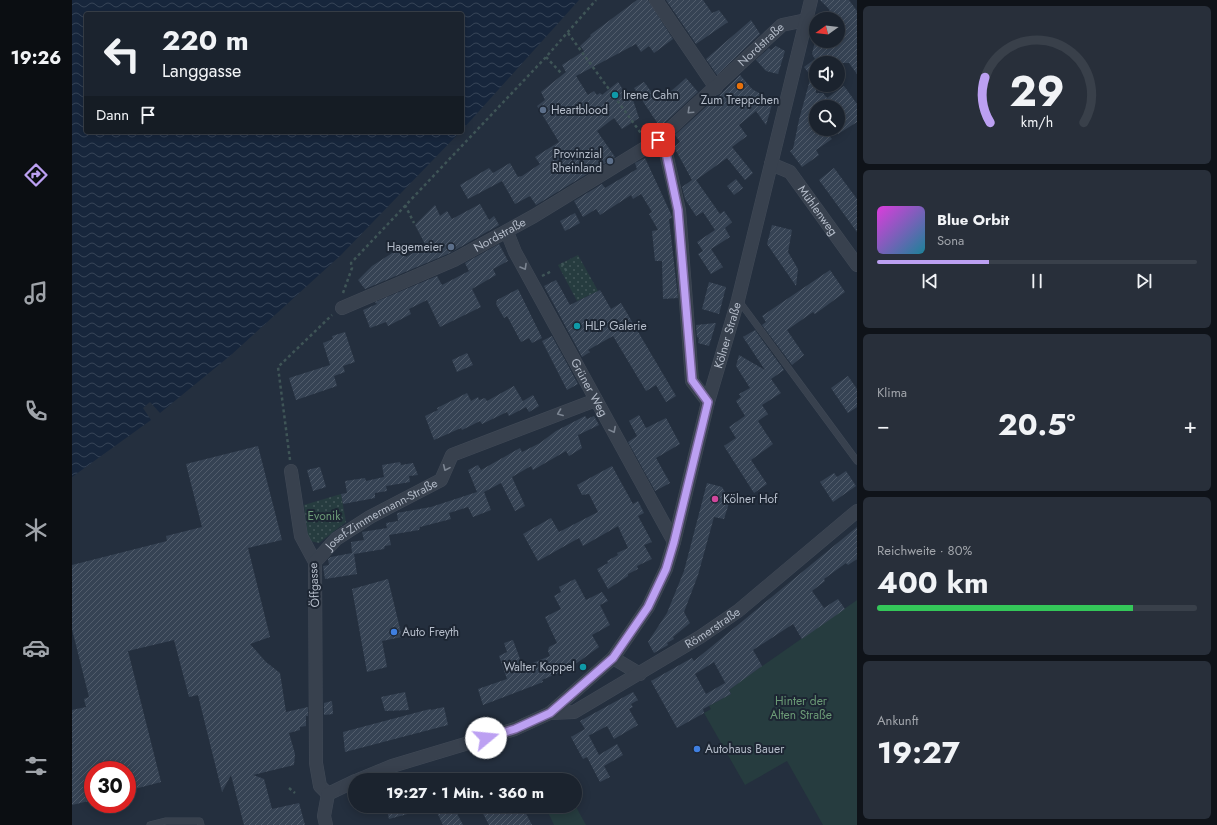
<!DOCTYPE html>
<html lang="de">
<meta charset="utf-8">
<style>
body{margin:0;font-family:Jost,sans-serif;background:#282f3a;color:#f1f3f6;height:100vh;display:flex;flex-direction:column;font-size:15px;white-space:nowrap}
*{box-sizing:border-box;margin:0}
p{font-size:13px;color:#a0a4aa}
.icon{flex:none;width:22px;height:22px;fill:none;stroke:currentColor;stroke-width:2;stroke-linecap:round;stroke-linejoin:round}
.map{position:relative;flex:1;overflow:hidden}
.side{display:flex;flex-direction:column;gap:6px;padding:6px;background:#0f1319;width:360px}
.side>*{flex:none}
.hud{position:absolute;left:12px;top:12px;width:380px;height:122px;border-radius:4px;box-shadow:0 2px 10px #0003,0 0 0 1px #39404a;background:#1b232e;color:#f1f3f6;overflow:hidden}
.needle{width:26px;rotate:255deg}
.controls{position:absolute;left:737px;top:12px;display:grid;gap:8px}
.controls a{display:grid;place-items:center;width:36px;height:36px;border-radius:50%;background:#1b232e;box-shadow:0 2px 10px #0003,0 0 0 1px #39404a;font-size:20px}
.speed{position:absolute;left:12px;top:761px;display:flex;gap:8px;font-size:20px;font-weight:700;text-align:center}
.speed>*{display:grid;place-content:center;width:52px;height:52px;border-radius:50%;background:#1b232e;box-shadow:0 2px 10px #0003,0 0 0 1px #39404a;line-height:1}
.speed .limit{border:6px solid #d22;background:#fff;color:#111}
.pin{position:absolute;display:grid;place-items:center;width:34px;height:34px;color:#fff;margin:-17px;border-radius:8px;box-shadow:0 2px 6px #0006}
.me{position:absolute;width:44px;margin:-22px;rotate:73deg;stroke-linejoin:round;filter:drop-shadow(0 0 3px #0008)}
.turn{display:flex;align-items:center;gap:14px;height:84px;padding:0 12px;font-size:18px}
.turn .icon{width:52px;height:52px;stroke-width:2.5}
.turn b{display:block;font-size:28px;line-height:34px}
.then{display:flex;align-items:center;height:38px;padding:0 12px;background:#0003;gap:8px;font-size:15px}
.big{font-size:30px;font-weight:700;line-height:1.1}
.side .card{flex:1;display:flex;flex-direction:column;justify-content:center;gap:6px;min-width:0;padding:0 14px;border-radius:6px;background:#282f3a}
.side .dial{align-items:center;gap:0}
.dial svg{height:104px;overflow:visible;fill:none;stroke:#39404a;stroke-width:7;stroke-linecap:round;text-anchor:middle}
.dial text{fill:#f1f3f6;stroke:none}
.song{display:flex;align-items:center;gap:12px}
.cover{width:48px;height:48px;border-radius:6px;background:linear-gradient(135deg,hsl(300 70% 55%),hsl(190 70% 35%))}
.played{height:4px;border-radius:2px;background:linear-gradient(90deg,#bca0f2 35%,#39404a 35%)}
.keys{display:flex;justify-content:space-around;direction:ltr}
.heat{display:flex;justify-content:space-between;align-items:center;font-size:22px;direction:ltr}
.charge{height:6px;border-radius:3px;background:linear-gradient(90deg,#34c759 80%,#39404a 0)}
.trip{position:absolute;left:276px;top:773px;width:234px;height:40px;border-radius:20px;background:#1b232e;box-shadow:0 2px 10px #0003,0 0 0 1px #39404a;font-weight:700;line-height:40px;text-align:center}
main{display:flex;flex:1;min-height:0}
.tabs{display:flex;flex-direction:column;width:72px;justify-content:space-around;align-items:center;background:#0b0e12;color:#a0a4aa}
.tabs .icon{width:28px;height:28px}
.tabs .active{color:#bca0f2}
.tabs b{font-size:18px;color:#f1f3f6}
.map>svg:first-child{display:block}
.green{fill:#263c3f}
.park{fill:url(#park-dots)}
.water{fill:url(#water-waves)}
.building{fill:url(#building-hatch)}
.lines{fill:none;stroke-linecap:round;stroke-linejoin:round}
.service-casing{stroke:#414a57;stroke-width:7}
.minor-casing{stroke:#414a57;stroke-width:14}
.path{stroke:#3f5557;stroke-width:2.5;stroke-dasharray:3 3;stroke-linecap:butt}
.service{stroke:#38414e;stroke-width:6}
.minor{stroke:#38414e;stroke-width:13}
.oneway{stroke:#7c8592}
.route-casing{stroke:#7a689d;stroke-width:10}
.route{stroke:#bca0f2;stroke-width:7}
.food-dot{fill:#e8710a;stroke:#1d2633;stroke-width:1.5}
.culture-dot{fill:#0f9aa8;stroke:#1d2633;stroke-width:1.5}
.service-dot{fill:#5c6f8a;stroke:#1d2633;stroke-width:1.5}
.hotel-dot{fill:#d1479c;stroke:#1d2633;stroke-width:1.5}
.shop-dot{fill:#3f7fe0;stroke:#1d2633;stroke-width:1.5}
.labels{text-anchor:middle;stroke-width:4;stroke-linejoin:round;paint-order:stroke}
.street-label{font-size:12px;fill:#b4bcc9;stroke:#1d2633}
.poi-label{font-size:12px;fill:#b4bcc9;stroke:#1d2633;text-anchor:start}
.park-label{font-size:12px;fill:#6b9a76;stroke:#1d2633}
</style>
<main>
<nav class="tabs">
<b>19:26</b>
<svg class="icon active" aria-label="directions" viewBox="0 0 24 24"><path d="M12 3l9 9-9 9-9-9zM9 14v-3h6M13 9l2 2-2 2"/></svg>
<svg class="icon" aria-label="music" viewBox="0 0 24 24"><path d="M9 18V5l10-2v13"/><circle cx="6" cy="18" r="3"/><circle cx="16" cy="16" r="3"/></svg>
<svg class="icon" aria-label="phone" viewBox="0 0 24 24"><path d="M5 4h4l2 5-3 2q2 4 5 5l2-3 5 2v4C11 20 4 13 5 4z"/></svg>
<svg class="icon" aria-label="climate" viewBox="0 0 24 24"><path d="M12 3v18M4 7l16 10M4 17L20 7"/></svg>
<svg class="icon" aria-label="car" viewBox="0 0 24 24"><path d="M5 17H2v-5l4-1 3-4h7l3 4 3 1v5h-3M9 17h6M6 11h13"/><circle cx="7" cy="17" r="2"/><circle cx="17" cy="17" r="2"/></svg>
<svg class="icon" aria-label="filters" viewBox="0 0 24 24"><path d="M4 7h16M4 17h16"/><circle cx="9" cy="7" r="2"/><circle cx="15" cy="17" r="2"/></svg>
</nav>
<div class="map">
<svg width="785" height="825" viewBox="0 0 785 825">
<defs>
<pattern id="park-dots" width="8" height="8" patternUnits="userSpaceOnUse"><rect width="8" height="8" fill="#263c3f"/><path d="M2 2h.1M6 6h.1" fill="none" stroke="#435659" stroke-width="1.8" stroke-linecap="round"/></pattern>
<pattern id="water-waves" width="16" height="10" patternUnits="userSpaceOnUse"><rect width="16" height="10" fill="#17263c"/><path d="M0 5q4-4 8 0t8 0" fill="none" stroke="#364457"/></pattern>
<pattern id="building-hatch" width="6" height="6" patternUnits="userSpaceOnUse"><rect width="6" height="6" fill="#364354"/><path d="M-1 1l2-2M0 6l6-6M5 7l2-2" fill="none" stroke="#515c6b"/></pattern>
</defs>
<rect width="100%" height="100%" fill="#242f3e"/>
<g class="green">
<polygon points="785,600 785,825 751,825 715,761 673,785 632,713 639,709 637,706 659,694 657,690 673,678"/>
<polygon points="503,805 514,825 482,825 473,806"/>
</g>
<g class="park">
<polygon points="506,255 526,291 505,301 486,265"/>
<polygon points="269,494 274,522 247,543 238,541 236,537 232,505"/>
</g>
<polygon class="water" points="0,0 507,0 390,130 390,14 14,14 14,132 388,132 269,255 159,355 88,413 78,402 71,408 79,420 0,477"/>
<g class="building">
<polygon points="565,0 576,0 601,39 582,53 577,46 569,52 564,44 504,76 516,95 522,91 525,95 528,93 530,95 546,82 554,94 558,91 567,118 550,129 542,118 525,131 543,157 464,205 458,196 443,204 430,181 396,199 388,185 417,168 421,173 438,163 446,177 450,176 468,164 463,157 487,142 465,106 473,100 469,92 494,72 490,65 512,51 508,46 519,36 518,35"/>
<polygon points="594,0 631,0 640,13 647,10 656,22 624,44"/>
<polygon points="748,0 777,0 785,11 785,74 777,63 746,63 744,60 744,93 751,93 755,98 772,86 785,104 785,122 766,134 766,107 744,107 744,129 752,129 760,139 744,150 747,155 730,167 718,151 721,149 727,120 739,76 732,67 743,59 740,54 743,41 766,41 766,19 763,19 756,8"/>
<polygon points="679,20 688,34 645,75 634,59"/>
<polygon points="704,46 713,51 706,74 694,71 684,60 697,48 699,50"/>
<polygon points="668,75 680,89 701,101 694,125 684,111 667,125 675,136 660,147 681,173 673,180 655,158 624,180 648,214 652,211 660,222 653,228 658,237 639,249 651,267 639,274 626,254 631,251 625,242 643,230 631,212 624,216 613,199 610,187 620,180 602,147 608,142 603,135 636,105 637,106"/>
<polygon points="614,78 626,92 588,127 562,88 572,82 584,98 594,90 597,93"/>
<polygon points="573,158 599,214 600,218 597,219 606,298 591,299 590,261 583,261 580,231 586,230 577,214 580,212 569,194 561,199 559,195 528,215 524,209 511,217 502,201 530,184 533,188 565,169 563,163"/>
<polygon points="762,168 785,199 785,232 747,180"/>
<polygon points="664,179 671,188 662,195 655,186"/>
<polygon points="408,204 417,220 422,216 427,225 378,253 293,289 286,280 300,266 328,248 334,257 354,246 343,225 363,205 368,216 375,211 380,219"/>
<polygon points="503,213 508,223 493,231 488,221"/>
<polygon points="700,225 720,230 716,252 726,269 724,286 695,244"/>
<polygon points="427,244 436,261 421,269 424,275 400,289 409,307 368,327 355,300 337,309 339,314 316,326 314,322 298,328 291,310 305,304 303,302 365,276 370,285 397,271 393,263"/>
<polygon points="758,270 773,292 743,314 741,312 715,330 732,355 720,365 690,325 694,322 690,316"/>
<polygon points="484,280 498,305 528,290 539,309 549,303 604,396 594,402 584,385 574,391 541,336 516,350 518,352 510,357 472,286"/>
<polygon points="637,282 654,287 647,314 630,309"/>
<polygon points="446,289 470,338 460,343 457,338 449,342 435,316 432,318 424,304 425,300"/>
<polygon points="644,323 637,346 626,343 627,338 625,337 624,325"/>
<polygon points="683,330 712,370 699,379 709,393 690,405 696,414 686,421 701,444 679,460 695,484 682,493 652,446 664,438 657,427 673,416 664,401 669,397 667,394 678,388 664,366 667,355 693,370 671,337"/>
<polygon points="273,332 283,362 271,366 273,372 262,376 265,386 224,400 217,378 258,365 251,343 261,339 260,336"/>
<polygon points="480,336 506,384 495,390 470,341"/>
<polygon points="395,353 401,365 385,372 380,360"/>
<polygon points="776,376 785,389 785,407 776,413 759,388"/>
<polygon points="442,386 453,405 451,401 461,395 467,406 457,412 454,407 437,416 435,412 410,424 408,421 390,430 389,428 362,440 353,416 366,410 365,408 395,393 399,401 406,397 407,400 413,398 415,401"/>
<polygon points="567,415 574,428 594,418 608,444 584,458 598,483 583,491 556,442 565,436 557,421"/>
<polygon points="513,416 515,419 522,416 527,425 506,435 510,448 497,456 494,451 461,470 459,466 440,477 453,506 443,511 429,483 412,492 419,510 401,517 396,507 377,513 379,519 348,527 347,530 317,535 319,545 313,546 312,549 282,554 285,574 253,579 251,566 257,565 256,559 259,557 280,553 279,542 292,540 290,532 315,528 314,523 326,521 325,513 359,507 405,492 396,470 406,465 409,470 448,448 450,452 468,443 484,431"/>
<polygon points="186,446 210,540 176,548 198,637 178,644 194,662 208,673 214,712 236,707 236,716 234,716 234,726 228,727 228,730 217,733 223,754 222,765 181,775 192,779 200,809 227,803 233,825 172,825 159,775 150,792 126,695 117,697 102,640 56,651 89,782 55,791 55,770 21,770 21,800 0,805 0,710 14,707 12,699 17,697 0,629 0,565 95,541 94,536 130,527 114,464"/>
<polygon points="328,462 329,465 341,463 346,475 337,476 338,482 314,486 315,491 303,493 303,498 271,504 269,494 275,493 273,481 293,478 294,481 312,477 310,465"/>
<polygon points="540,466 561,504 566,501 572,513 566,516 580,542 572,545 580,559 565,566 566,569 556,574 556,576 536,589 525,569 536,563 535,561 546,555 545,553 556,548 546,526 511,546 507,538 466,561 451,534 479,518 487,532 526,512 517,494 510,495 505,485"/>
<polygon points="248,467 254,487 241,491 235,470"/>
<polygon points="774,471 784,486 761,502 748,482 762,473 765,477"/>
<polygon points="635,483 650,487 656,497 655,503 657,503 652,519 642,517 626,575 612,612 618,623 601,637 602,639 595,643 596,645 582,653 576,642 595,613 612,571"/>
<polygon points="785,527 785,559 776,565 774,563 752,579 753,581 740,591 752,608 766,599 773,609 730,639 721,624 681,650 690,666 657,690 642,662 623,674 634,694 653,683 659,694 631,709 632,713 605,728 579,681 620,658 622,661"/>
<polygon points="316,579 330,637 310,641 315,667 295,672 280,589"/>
<polygon points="503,579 514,600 530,592 536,601 528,605 538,625 520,635 527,647 498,668 470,680 471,682 411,705 406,689 435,679 427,656 435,652 432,643 441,640 451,667 478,656 476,651 477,647 485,643 473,617 489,609 482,596 489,592 487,587"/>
<polygon points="333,692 337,710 313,711 309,697"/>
<polygon points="561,692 566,700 559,704 561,707 557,709 566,725 542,739 535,726 516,736 516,734 527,755 545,744 551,755 532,766 538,777 528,782 515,757 511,759 499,737 513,729 508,721"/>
<polygon points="260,701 261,714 252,715 252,703"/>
<polygon points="372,707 376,725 273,752 271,732 358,709 359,710"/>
<polygon points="314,806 353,806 354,809 317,819"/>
<polygon points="362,806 381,806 391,825 371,825"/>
<polygon points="407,806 438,806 440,810 450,806 460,825 417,825"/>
</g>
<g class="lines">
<defs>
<g id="service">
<polyline points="667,301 785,461"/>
<polyline points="78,825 94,821 128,821 129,825"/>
</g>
<g id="minor">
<polyline points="584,0 644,88"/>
<polyline points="586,140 594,153 607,210 620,381 636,402"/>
<path id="s1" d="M699 164 718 172 785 265"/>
<path id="s2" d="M435 232 443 252 602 542"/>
<path id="s3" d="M270 308 382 260 462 216 586 140 710 25 734 20"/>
<polyline points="219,471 229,536 243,562 244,763 248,786 256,794"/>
<path id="s4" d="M243 562 264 539 298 517 369 480 380 455 524 400"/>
<polyline points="541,658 568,674"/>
<path id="s5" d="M478 713 502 712 628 637 666 611 785 511"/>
<path id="s6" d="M286 780 320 766 443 729 478 713 541 658 576 607 594 569 602 542 636 402 666 300 739 0"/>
<polyline points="254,825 252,816 256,794 283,781"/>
</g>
</defs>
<use href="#service" class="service-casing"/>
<use href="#minor" class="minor-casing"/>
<g class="path">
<polyline points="496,33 571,136"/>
<polyline points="474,57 490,74"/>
<polyline points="333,205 342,223"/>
<polyline points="490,263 495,272"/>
<polyline points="470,276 480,271"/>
<polyline points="271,293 280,268 279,263 474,57 524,0"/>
<polyline points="218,460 206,367 260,315"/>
<polyline points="217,788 223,793"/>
</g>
<use href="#service" class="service"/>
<use href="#minor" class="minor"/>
</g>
<defs><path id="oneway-chevron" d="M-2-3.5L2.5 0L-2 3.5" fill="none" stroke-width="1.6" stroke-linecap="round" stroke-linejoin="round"/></defs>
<g class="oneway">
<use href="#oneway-chevron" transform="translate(618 111) rotate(137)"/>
<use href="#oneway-chevron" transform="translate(452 267) rotate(60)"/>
<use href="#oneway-chevron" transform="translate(488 413) rotate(159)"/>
<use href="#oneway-chevron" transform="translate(541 430) rotate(62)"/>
<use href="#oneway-chevron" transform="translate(374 468) rotate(114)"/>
</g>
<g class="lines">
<defs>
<polyline id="route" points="414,738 443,729 478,713 541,658 576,607 594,569 602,542 636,402 620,380 606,210 594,153 586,140"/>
</defs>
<use href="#route" class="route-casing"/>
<use href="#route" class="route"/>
</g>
<circle class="food-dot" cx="668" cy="86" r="4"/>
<g class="culture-dot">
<circle cx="543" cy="95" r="4"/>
<circle cx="505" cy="326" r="4"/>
<circle cx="511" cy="667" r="4"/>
</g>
<g class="service-dot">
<circle cx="471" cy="110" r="4"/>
<circle cx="538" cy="161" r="4"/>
<circle cx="379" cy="247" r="4"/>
</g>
<circle class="hotel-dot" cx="643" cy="499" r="4"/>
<g class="shop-dot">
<circle cx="322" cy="632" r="4"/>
<circle cx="625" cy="749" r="4"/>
</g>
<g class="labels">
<g class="street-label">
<text dy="4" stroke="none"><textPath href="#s3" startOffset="499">Nordstraße</textPath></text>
<text dy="4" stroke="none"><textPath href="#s1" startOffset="68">Mühlenweg</textPath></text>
<text dy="4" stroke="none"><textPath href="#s3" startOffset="174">Nordstraße</textPath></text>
<text dy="4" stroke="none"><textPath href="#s6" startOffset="633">Kölner Straße</textPath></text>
<text dy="4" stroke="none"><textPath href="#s2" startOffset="176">Grüner Weg</textPath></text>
<text dy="4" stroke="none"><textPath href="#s4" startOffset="83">Josef-Zimmermann-Straße</textPath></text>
<text transform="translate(242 585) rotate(-93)" y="4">Öffgasse</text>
<text dy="4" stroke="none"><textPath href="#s5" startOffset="186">Römerstraße</textPath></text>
</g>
<g class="poi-label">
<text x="551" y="99">Irene Cahn</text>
<text x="668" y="104" text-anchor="middle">Zum Treppchen</text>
<text x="479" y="114">Heartblood</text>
<text x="530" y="158" text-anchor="end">Provinzial<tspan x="530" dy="14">Rheinland</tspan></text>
<text x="371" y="251" text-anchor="end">Hagemeier</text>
<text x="513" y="330">HLP Galerie</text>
<text x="651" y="503">Kölner Hof</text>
<text x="330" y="636">Auto Freyth</text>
<text x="503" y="671" text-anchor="end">Walter Koppel</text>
<text x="633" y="753">Autohaus Bauer</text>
</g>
<g class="park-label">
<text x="252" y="520">Evonik</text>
<text x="729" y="705">Hinter der<tspan x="729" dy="14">Alten Straße</tspan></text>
</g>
</g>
</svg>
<div class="controls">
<a><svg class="needle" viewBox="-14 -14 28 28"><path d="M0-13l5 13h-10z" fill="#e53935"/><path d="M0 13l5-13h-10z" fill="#a0a4aa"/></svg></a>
<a><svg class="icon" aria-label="sound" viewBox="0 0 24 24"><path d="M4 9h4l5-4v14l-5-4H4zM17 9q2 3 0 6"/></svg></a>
<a><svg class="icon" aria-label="search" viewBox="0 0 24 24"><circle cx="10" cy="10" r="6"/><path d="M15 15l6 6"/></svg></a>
</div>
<div class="speed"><div class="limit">30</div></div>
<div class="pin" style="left:586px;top:140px;background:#d93025"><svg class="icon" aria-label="arrive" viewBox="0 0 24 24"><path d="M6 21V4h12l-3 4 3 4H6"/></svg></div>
<svg class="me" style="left:414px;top:738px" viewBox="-20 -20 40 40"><circle r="19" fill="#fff"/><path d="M0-13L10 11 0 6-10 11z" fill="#bca0f2"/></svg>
<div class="trip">19:27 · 1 Min. · 360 m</div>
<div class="hud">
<div class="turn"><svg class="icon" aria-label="left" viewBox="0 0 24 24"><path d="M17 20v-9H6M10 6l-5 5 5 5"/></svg><div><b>220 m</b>Langgasse</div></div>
<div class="then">Dann<svg class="icon" aria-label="arrive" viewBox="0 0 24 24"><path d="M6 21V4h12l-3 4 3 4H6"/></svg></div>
</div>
</div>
<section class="side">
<div class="card dial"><svg viewBox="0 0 100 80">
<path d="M14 69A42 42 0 1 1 86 69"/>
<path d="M14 69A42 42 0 0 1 10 34" stroke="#bca0f2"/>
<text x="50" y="56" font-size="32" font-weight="700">29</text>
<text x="50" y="72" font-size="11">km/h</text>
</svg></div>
<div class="card">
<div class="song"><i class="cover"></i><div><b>Blue Orbit</b><p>Sona</p></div></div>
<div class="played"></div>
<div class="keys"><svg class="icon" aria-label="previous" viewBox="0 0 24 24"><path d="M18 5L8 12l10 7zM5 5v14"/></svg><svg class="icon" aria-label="pause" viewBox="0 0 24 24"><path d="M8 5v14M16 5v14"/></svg><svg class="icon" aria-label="next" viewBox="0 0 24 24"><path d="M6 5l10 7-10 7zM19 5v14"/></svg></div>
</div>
<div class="card"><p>Klima</p>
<div class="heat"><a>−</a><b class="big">20.5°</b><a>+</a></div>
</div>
<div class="card"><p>Reichweite · 80%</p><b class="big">400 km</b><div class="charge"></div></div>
<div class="card"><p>Ankunft</p><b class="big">19:27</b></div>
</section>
</main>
